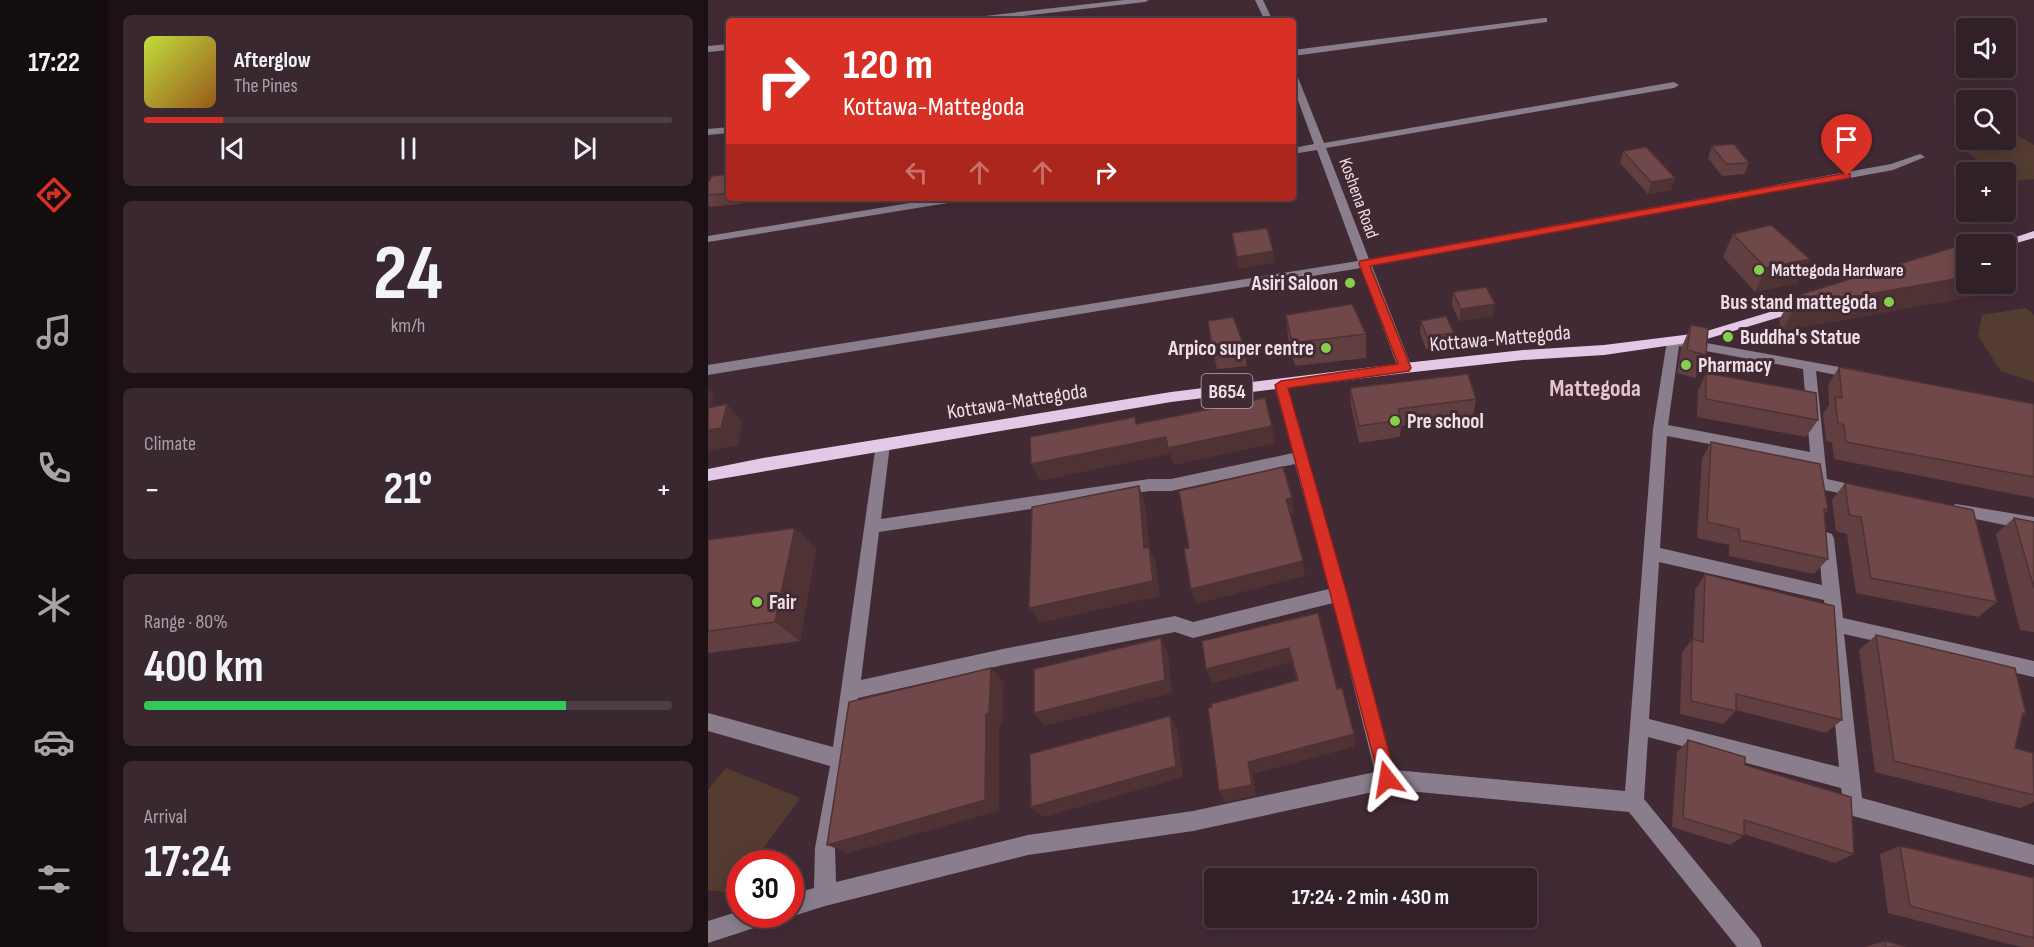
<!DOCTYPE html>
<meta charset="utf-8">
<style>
body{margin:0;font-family:"Sofia Sans Condensed",sans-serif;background:#3a2830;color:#f1f3f6;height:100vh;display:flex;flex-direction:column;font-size:22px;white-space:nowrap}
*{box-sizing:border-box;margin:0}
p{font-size:20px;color:#a8a3a8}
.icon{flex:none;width:33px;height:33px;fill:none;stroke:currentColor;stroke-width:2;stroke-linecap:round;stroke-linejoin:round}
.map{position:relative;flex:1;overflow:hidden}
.side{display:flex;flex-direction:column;gap:15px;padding:15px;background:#1c1216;width:600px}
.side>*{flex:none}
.hud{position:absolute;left:18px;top:18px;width:570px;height:183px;border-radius:6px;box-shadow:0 3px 15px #0003,0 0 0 2px #4d3e45;background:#d93025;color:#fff;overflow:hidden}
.controls{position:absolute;left:1248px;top:18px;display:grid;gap:12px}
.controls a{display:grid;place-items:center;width:60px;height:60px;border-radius:6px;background:#322028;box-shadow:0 3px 15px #0003,0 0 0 2px #4d3e45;font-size:30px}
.speed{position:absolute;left:18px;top:850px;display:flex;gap:12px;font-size:30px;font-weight:700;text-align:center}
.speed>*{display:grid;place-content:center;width:78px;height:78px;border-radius:50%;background:#322028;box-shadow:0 3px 15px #0003,0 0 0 2px #4d3e45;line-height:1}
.speed .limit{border:9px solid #d22;background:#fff;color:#111}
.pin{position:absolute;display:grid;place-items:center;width:51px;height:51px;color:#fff;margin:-62px -26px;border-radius:50% 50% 50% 0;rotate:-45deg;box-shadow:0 0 6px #0007}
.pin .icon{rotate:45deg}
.me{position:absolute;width:66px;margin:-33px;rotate:346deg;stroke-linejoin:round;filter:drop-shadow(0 0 4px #0008)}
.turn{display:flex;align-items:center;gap:21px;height:126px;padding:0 18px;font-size:27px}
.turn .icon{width:78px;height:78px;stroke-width:2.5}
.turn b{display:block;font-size:42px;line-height:51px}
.lanes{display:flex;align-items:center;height:57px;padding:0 18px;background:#0003;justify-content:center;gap:30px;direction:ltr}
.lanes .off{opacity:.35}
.big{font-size:45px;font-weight:700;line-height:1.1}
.side .card{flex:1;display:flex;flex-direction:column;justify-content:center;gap:9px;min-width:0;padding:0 21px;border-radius:9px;background:#3a2830}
.side .dial{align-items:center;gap:0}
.dial b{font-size:78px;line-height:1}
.song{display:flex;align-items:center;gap:18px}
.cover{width:72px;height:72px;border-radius:9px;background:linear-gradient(135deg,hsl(70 70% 55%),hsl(30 70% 35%))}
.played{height:6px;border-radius:3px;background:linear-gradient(90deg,#d93025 15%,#4d3e45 15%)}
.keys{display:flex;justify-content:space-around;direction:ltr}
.heat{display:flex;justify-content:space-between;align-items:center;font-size:33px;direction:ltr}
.charge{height:9px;border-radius:4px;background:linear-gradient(90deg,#34c759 80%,#4d3e45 0)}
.trip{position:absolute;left:496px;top:868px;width:333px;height:60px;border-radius:6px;background:#322028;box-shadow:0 3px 15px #0003,0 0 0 2px #4d3e45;font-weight:700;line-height:60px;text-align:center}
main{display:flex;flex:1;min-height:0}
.tabs{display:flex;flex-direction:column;width:108px;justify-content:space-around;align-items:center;background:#140d10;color:#a8a3a8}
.tabs .icon{width:42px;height:42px}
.tabs .on{color:#d93025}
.tabs b{font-size:27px;color:#f1f3f6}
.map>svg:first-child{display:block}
.green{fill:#543c30}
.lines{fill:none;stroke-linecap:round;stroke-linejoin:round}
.minor{fill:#8a7e8c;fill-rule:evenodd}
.major{fill:#e3c9e6;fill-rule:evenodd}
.wall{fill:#613e3f}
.shaded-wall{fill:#4f3233}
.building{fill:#714849;stroke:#4f3233;stroke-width:1.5}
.route{fill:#d93025;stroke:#8d1f18;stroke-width:1.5}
.poi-dot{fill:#86cf4b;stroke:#422a35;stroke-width:2}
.labels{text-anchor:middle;stroke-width:6;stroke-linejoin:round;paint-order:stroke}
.far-street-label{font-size:18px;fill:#f0dfe6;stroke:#422a35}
.far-poi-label{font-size:18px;font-weight:bold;fill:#f0dfe6;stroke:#422a35;text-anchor:start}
.shield{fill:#422a35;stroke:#bca9b1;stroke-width:1.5}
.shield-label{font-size:20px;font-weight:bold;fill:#f0dfe6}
.poi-label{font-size:21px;font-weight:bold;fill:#f0dfe6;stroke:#422a35;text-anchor:start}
.street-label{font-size:21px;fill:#f0dfe6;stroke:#422a35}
.quarter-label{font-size:24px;font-weight:bold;fill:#e5c5d2;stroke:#422a35}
</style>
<main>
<nav class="tabs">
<b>17:22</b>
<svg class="icon on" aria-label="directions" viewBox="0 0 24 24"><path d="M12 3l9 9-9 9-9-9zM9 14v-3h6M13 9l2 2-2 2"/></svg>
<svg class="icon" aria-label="music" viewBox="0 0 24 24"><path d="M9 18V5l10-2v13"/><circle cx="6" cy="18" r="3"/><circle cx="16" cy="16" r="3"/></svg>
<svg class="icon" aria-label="phone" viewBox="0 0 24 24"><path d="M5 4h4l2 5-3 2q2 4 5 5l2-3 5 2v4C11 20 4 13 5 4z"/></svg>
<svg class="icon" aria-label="climate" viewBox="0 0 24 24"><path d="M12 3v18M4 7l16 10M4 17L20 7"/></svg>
<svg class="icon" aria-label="car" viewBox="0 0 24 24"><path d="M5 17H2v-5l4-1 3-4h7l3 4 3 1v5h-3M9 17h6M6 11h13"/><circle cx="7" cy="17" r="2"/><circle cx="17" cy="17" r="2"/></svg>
<svg class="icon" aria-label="filters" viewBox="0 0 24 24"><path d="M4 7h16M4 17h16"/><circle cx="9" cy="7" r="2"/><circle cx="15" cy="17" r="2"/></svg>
</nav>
<section class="side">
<div class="card">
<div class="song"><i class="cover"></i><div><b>Afterglow</b><p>The Pines</p></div></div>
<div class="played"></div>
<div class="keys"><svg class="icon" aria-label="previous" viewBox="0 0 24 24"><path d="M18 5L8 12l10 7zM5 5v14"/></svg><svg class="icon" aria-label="pause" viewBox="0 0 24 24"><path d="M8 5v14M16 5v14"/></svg><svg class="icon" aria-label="next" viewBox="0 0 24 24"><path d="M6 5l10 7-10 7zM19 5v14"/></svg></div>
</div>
<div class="card dial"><b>24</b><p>km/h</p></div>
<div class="card"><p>Climate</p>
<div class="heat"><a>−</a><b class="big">21°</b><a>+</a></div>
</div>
<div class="card"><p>Range · 80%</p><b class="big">400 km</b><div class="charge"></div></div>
<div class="card"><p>Arrival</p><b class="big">17:24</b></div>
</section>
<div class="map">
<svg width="1326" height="947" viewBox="0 0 1326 947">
<rect width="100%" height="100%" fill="#422a35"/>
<g class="green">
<polygon points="1304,132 1326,145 1326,179 1299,182 1298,172 1287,172 1246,143 1266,140 1298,140 1298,134"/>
<polygon points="1318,308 1326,315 1326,382 1293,371 1270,336 1274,315"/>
<polygon points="18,768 92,798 44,864 32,864 31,882 24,893 0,890 0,790"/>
</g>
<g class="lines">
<g class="minor">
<polygon points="416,0 441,0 437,2 272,21 246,21 250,19"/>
<polygon points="547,0 555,0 565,21 557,21"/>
<polygon points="836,18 839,18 839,22 585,56 585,50"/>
<polygon points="21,44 21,50 0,52 0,46"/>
<polygon points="585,72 589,75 616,143 966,82 971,85 966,88 618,148 661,259 1183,164 1212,154 1217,157 1185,170 664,266 704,368 697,373 690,368 653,268 0,375 0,365 650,261 609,150 585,154 585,148 606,144 585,87"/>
<polygon points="21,127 21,133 0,135 0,129"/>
<polygon points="232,198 257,198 252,201 0,242 0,236"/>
<path d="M965 337 1154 371 1156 374 1149 379 1108 371 1119 479 1159 488 1162 492 1159 496 1154 498 1107 488 1103 463 959 436 952 548 1114 585 1110 539 1112 534 1118 532 1124 534 1126 539 1135 618 1326 661V677L1136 634 1154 798 1326 845V865L1145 816 1138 813 1133 788 940 737 936 799 1051 939 1054 947H1029L921 812 679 789 485 831 320 855 117 906 82 917 78 915H82V895L106 888 107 848 122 766 0 731V713L125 747 168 444 170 440H180L182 444 173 519 441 479H463L585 453 566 385 568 382H578L639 594 686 770 917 791 945 429 959 341ZM971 346 1095 369 1102 452 960 425ZM587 464 621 589 485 622 467 616 295 649 153 680 171 532 441 491H463ZM951 562 1116 600 1131 767 941 719ZM625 603 667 772 485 811 320 835 128 882 127 848 150 698 295 665 467 632 485 638Z"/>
<polygon points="1248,504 1326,517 1326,531 1243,514 1240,510 1243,506"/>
<polygon points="32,911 32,915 64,915 61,923 0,943 0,921"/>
</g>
<g class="major">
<polygon points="1326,231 1326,238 1298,246 1287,244"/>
<polygon points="1095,302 1099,303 1101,306 1099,309 992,341 896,355 815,360 697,373 463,402 0,481 0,469 55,458 463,392 697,363 815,350 896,345 992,333"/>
</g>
</g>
<g class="wall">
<polygon points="1004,146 1041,163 1036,174 1014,176 1000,158"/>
<polygon points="915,151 963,190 940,194 912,163"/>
<polygon points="21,174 21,198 35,198 32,204 2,207 0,205 0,183"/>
<polygon points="1025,234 1102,259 1089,283 1047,292 1015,257"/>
<polygon points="745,292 785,316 751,321 744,305"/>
<polygon points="1283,293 1074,331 1071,320 1084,297"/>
<polygon points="578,315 658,334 658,358 587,366 580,338"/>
<polygon points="713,321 746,333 744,346 718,349 712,333"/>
<polygon points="983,325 998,355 987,378 969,373 973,349"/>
<polygon points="535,343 539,366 509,369 504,346"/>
<polygon points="1131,367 1326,404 1326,498 1126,459 1124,442 1118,441 1115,414 1121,405 1120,385"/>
<polygon points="998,373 1110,420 1098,437 989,417 990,391"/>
<polygon points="642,388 768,399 765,417 693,426 692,437 651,443 643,405"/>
<polygon points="1003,442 1120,510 1116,515 1120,559 1106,574 1021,556 1021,545 989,538 994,459"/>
<polygon points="1137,483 1289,602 1270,617 1148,593 1139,534 1128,531 1124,500"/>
<polygon points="1306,518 1326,522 1326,632 1312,630 1288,534"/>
<polygon points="87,528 108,549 92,641 0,653 0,540"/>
<polygon points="997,574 1134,720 1118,733 1028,710 1028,711 1015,724 972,714 974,653 984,639 985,639 987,590"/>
<polygon points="610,613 629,689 647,746 544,774 548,795 517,802 589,681 584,662 504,683 498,669"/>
<polygon points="1168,635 1318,714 1315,716 1307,748 1326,755 1326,802 1312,808 1167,772 1151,650"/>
<polygon points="980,740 1037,765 1146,854 1127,863 1036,834 1036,836 1022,845 964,827 969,752"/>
<polygon points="1192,846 1326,878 1326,947 1313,947 1180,913 1172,854"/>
<polygon points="1177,941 1198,947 1157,947"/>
</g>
<g class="shaded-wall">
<polygon points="967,178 963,190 940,194 943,182"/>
<polygon points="27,198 35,198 32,204"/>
<polygon points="565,251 567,263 531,269 529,257"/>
<polygon points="1102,259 1089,283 1047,292 1058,268"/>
<polygon points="1258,277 1258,284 1290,284 1283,293 1074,331 1087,307"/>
<polygon points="787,304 785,316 751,321 753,309"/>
<polygon points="0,389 6,395 0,415"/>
<polygon points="19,404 35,422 30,445 0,452 0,430"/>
<polygon points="564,426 567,443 466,465 462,454 332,481 323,464 458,437"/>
<polygon points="431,486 437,502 443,564 436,548"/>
<polygon points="584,498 586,514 580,515 578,499"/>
<polygon points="87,528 108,549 92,641 67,622"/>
<polygon points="441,547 448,563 452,596 332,623 321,608"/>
<polygon points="595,561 597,576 488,604 483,589"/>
<polygon points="453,638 460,653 464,693 337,726 326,713"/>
<polygon points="581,648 584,662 504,683 498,669"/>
<polygon points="283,668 296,682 294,725 291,726 291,811 140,853 119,845 278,714"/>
<polygon points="462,716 469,728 475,777 336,817 323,807"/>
<polygon points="646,734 647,746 544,774 548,795 517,802 511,791 540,762"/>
</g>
<g class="building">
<polygon points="1026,144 1041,163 1018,164 1004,146"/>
<polygon points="938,147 967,178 943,182 915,151"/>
<polygon points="21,174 21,193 0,195 0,183 4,176"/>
<polygon points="1063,225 1102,259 1058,268 1025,234"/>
<polygon points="559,228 565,251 529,257 524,233"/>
<polygon points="1263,242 1267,244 1258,244 1258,277 1087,307 1084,297"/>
<polygon points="778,287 787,304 753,309 745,292"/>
<polygon points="644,304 658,334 584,343 578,315"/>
<polygon points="738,316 746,333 719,337 713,321"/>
<polygon points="525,317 535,343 504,346 500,321"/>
<polygon points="983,325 1000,328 998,355 979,350"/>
<polygon points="1131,367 1326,404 1326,477 1138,442 1136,425 1130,423 1127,397 1134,398"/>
<polygon points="998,373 1108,393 1110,420 998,399"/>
<polygon points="760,374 768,399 690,409 693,420 651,426 642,388"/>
<polygon points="557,398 564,426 460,448 458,437 323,464 322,437 427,417 428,424"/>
<polygon points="19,404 13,428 0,430 0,408"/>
<polygon points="1003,442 1112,464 1120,510 1116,509 1120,559 1032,540 1031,529 999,522"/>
<polygon points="575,467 584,498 578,499 595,561 483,589 476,549 481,548 471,491"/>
<polygon points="1137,483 1265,510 1289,602 1163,578 1153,517 1141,515"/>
<polygon points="431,486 436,548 441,547 445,581 321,608 324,507"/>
<polygon points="1306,518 1326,522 1326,588"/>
<polygon points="87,528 67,622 0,631 0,540"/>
<polygon points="997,574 1126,606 1134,720 1028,694 1028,711 983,701 984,639 995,642"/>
<polygon points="610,613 629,689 634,688 646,734 540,762 544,785 511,791 500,708 504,707 503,704 590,680 581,648 498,669 494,641"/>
<polygon points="1168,635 1307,668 1318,714 1315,713 1307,748 1325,753 1326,795 1186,761"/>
<polygon points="453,638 457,680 326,713 326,669"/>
<polygon points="283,668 281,713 278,714 277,800 119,845 141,702"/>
<polygon points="462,716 468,766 323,807 322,754"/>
<polygon points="980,740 1037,757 1037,765 1143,797 1146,854 1036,820 1036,836 975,818"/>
<polygon points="1192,846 1326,878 1326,938 1202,906"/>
<polygon points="1177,941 1198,947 1178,947"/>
</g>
<polygon class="route" points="1139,173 1142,174 1142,178 662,266 703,368 701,371 580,388 639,594 688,779 685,785 679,788 673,785 567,385 573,381 690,364 651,264 652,261"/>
<g class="poi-dot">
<circle cx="1051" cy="270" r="6"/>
<circle cx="642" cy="283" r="6"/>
<circle cx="1181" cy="302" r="6"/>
<circle cx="1020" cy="337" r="6"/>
<circle cx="618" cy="348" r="6"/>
<circle cx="978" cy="365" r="6"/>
<circle cx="687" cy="421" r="6"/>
<circle cx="49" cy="602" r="6"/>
</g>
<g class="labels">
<g class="far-street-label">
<text transform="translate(651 198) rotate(70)" y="6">Koshena Road</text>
</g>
<g class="far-poi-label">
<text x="1063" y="276">Mattegoda Hardware</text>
</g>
<rect class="shield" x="493.5" y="374" width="51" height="34" rx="4.5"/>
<g class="shield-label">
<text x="519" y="398">B654</text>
</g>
<g class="poi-label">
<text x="630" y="290" text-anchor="end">Asiri Saloon</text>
<text x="1169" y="309" text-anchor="end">Bus stand mattegoda</text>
<text x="1032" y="344">Buddha's Statue</text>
<text x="606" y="355" text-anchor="end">Arpico super centre</text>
<text x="990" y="372">Pharmacy</text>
<text x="699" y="428">Pre school</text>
<text x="61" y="609">Fair</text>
</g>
<g class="street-label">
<text transform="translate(792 338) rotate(-5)" y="7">Kottawa-Mattegoda</text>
<text transform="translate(309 401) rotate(-9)" y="7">Kottawa-Mattegoda</text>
</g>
<g class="quarter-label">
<text x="887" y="396">Mattegoda</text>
</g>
</g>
</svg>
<div class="controls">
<a><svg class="icon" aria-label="sound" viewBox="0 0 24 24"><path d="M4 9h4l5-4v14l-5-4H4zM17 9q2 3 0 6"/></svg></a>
<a><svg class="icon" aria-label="search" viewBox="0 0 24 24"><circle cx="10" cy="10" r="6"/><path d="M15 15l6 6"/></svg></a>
<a>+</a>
<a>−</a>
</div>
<div class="speed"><div class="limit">30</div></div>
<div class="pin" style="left:1139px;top:176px;background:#d93025"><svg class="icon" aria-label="arrive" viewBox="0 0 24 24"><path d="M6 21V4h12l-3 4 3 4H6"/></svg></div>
<svg class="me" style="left:679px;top:779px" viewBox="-20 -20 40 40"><path d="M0-17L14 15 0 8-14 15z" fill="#d93025" stroke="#fff" stroke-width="4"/></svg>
<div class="trip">17:24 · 2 min · 430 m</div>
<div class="hud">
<div class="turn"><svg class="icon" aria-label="right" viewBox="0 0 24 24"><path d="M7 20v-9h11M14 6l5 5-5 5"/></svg><div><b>120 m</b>Kottawa-Mattegoda</div></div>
<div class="lanes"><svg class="icon off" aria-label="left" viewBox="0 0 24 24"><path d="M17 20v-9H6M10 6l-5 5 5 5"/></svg><svg class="icon off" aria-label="ahead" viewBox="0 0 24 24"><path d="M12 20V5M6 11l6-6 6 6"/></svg><svg class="icon off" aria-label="ahead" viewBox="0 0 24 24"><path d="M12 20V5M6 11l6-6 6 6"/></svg><svg class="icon" aria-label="right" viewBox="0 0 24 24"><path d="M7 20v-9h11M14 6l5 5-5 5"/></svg></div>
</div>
</div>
</main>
